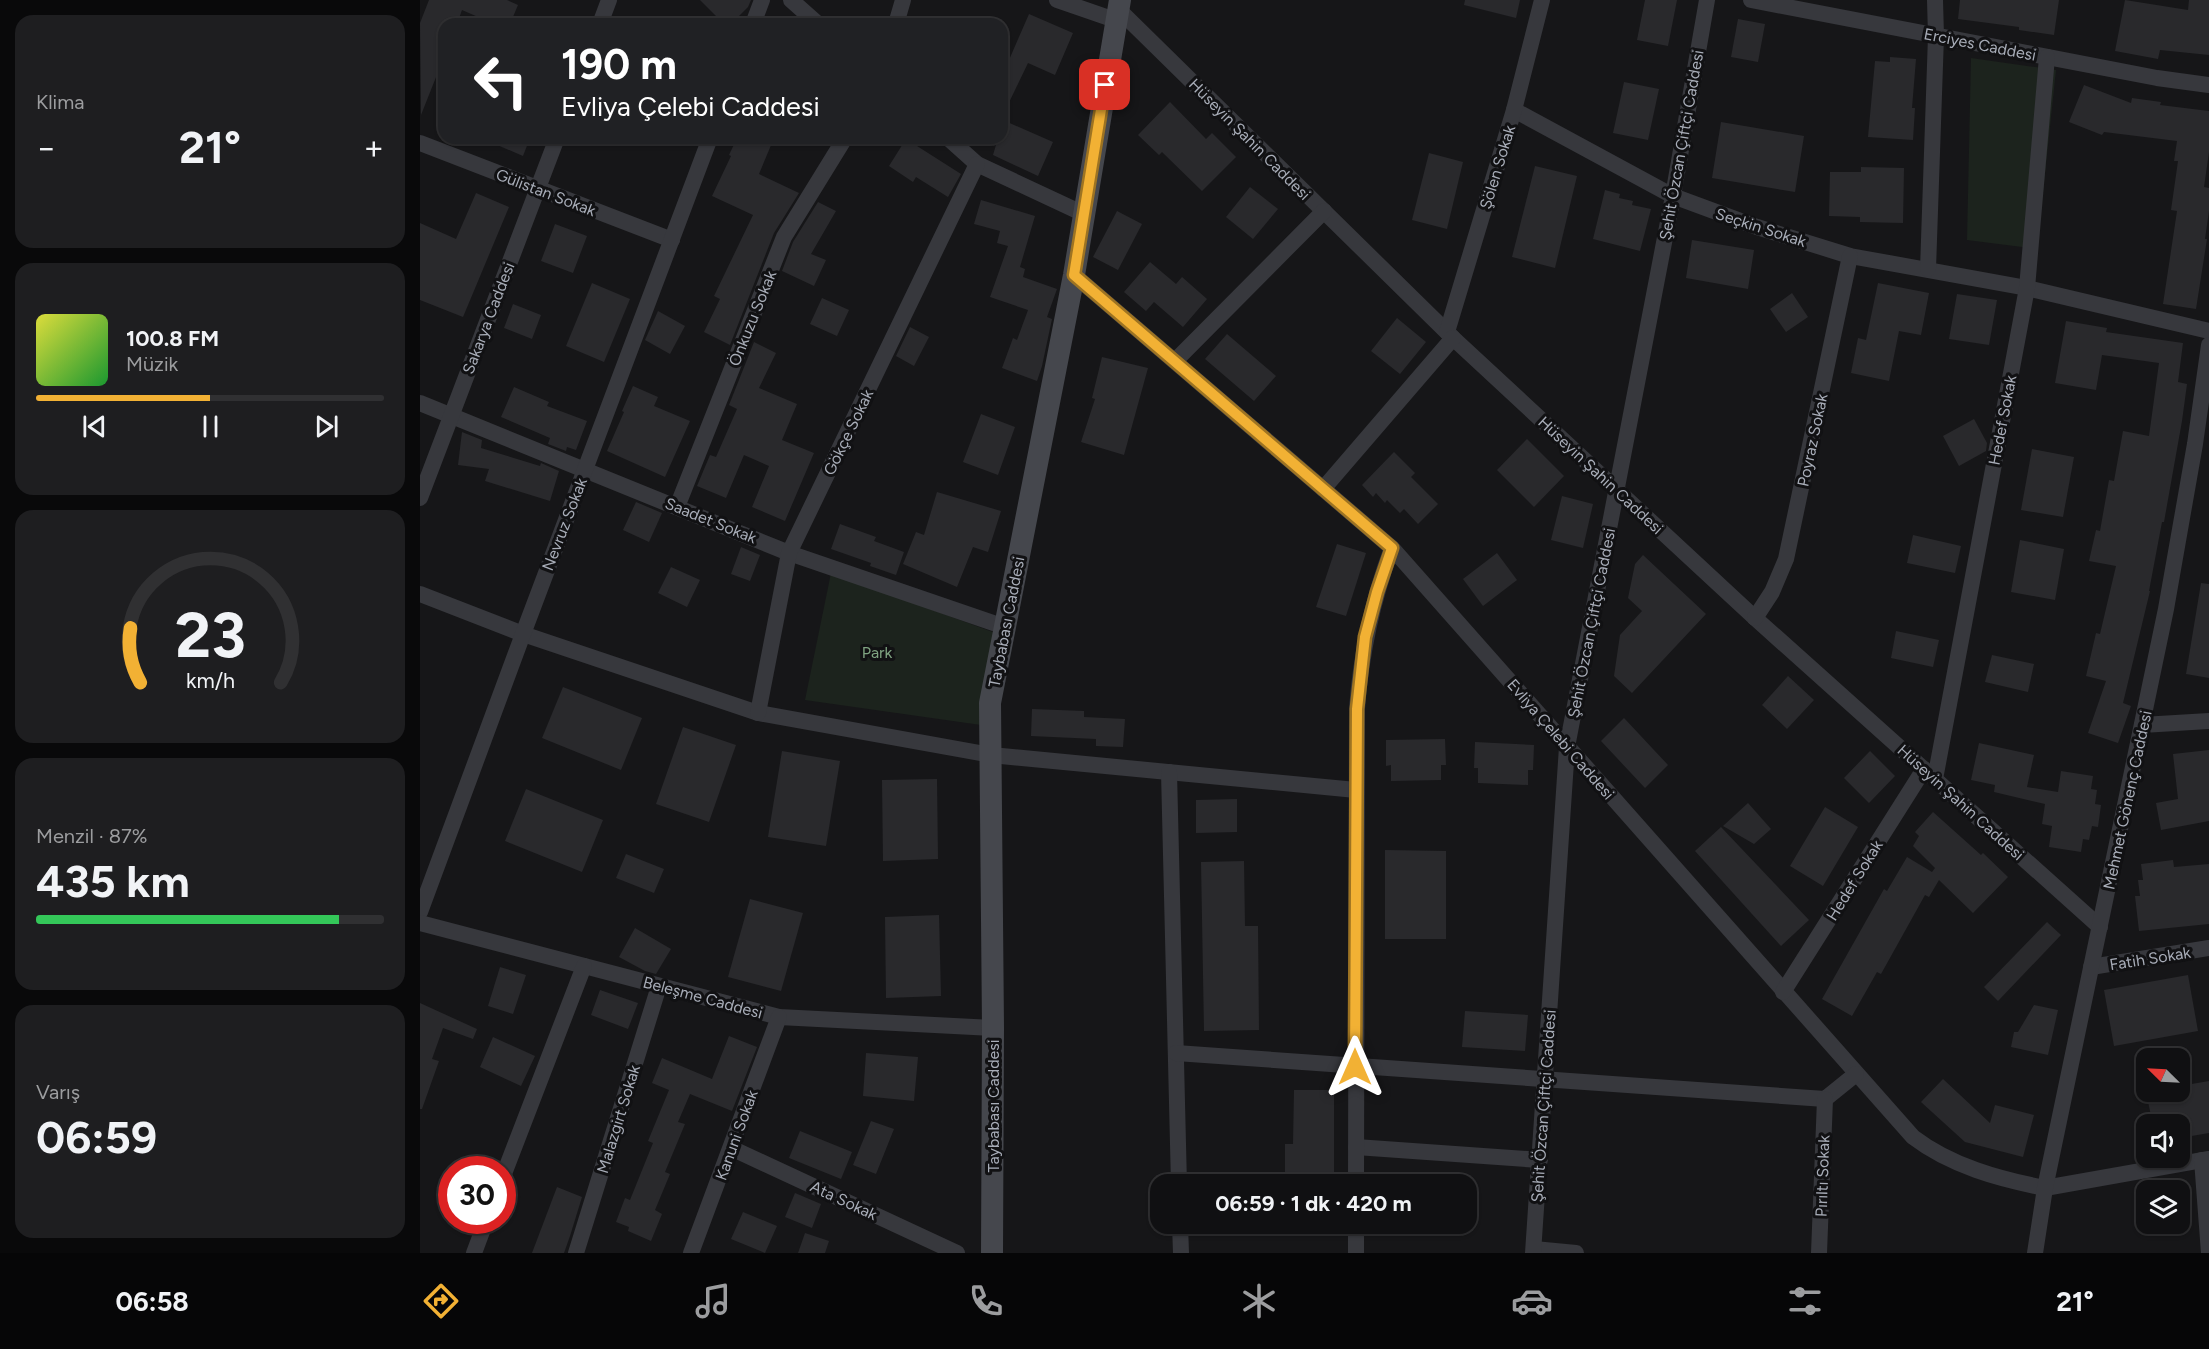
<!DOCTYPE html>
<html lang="tr">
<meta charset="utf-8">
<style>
body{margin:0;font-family:Figtree,sans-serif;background:#1e1e20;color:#f1f3f6;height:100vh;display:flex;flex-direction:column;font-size:22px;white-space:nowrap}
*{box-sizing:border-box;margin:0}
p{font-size:20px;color:#9c9d9f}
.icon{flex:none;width:33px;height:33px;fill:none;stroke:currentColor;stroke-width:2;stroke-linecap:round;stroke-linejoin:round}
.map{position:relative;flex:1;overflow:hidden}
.panel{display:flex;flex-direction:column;gap:15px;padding:15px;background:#09090a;width:420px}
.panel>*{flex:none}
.top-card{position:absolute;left:18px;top:18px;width:570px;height:126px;border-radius:18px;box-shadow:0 2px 4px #0004,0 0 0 2px #303032;background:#202124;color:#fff;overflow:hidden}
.needle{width:39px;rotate:294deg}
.fabs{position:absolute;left:1716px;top:1048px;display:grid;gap:12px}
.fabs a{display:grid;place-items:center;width:54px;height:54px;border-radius:12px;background:#101012;box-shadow:0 2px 4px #0004,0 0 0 2px #303032;font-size:30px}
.speed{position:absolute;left:18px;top:1156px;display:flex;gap:12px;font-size:30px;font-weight:700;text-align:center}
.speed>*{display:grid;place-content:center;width:78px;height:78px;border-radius:50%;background:#101012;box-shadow:0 2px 4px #0004,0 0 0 2px #303032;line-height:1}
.speed .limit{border:9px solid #d22;background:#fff;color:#111}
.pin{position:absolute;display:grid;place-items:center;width:51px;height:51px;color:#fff;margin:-26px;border-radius:12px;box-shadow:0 3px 9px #0006}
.me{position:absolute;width:66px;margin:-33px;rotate:0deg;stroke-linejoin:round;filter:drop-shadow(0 0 4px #0008)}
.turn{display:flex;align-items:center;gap:21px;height:126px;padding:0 24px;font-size:27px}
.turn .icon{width:78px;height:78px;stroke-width:2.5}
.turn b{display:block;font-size:42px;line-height:51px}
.big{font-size:45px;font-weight:700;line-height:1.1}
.panel .card{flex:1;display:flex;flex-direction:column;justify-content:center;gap:9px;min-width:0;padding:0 21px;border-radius:18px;background:#1e1e20}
.panel .dial{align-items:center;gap:0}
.dial svg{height:156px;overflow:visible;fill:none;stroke:#303032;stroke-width:7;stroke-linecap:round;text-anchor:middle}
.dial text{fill:#f1f3f6;stroke:none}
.song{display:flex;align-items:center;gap:18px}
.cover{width:72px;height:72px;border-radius:9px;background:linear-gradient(135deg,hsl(60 70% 55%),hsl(130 70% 35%))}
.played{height:6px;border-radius:3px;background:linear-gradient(90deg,#f2b134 50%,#303032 50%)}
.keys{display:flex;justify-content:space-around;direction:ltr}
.heat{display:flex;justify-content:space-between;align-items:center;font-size:33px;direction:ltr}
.charge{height:9px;border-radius:4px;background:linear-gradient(90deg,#34c759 87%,#303032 0)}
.trip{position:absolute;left:730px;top:1174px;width:327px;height:60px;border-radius:18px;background:#101012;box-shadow:0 2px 4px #0004,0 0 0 2px #303032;font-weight:700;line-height:60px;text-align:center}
.tab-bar{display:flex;height:96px;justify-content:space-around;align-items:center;background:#060607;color:#9c9d9f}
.tab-bar .icon{width:42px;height:42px}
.tab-bar .on{color:#f2b134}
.tab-bar b{font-size:27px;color:#f1f3f6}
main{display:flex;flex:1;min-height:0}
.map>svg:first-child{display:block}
.green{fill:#1c231d}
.building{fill:#29292c}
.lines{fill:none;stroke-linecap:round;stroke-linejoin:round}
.street{stroke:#37383d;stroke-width:16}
.secondary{stroke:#45474d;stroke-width:22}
.route-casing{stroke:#9d7322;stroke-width:15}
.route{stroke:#f2b134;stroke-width:10}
.labels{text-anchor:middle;stroke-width:6;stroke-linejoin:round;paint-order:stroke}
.street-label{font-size:16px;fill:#a8adb8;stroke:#111113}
.park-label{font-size:16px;fill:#7fa381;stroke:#111113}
</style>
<main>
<section class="panel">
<div class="card"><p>Klima</p>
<div class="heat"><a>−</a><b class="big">21°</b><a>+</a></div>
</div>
<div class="card">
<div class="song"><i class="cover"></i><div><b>100.8 FM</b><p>Müzik</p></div></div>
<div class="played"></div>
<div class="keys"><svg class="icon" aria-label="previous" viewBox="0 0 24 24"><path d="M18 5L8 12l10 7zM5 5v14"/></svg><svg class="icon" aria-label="pause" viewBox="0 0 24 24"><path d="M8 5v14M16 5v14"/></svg><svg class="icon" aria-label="next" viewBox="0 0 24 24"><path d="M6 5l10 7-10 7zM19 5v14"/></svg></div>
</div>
<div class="card dial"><svg viewBox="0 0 100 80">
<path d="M14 69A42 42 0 1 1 86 69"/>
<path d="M14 69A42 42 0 0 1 9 41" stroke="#f2b134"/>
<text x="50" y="56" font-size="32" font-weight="700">23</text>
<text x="50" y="72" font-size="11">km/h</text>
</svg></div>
<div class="card"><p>Menzil · 87%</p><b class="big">435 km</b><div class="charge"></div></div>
<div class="card"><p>Varış</p><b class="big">06:59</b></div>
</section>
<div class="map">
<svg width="1789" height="1253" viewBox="0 0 1789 1253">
<rect width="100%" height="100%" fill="#161618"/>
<g class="green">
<polygon points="1551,58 1636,70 1617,249 1547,240"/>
<polygon points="411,573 581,635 568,726 385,700"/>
</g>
<g class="building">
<polygon points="9,0 87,0 98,5 90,24 74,24 42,10 37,24 24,24 24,57 1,115 0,23"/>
<polygon points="280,0 331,0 328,7 311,24 304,24"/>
<polygon points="1045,0 1100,0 1096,18 1044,5"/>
<polygon points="1225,0 1257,0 1248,46 1217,40"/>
<polygon points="1540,0 1639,0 1634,35 1599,30 1599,27 1538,19"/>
<polygon points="1705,0 1768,10 1769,0 1789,0 1789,55 1740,50 1738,59 1695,51"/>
<polygon points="609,14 653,33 635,75 608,63 582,117 582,76"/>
<polygon points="1318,19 1345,24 1338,62 1311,57"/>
<polygon points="1470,57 1496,59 1492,108 1495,108 1493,140 1448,137 1455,61 1470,62"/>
<polygon points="1204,82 1239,89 1228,140 1193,133"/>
<polygon points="1664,85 1711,103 1712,98 1741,102 1740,105 1789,111 1789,152 1784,187 1789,188 1789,211 1785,239 1787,239 1776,309 1743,304 1757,211 1751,210 1758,161 1754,161 1757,141 1684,132 1682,135 1649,122"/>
<polygon points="750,102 786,139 792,133 816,157 782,191 742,152 739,155 718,135"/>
<polygon points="585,121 633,142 618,176 573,155 578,138 582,138 582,127"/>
<polygon points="1301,122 1384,136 1375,192 1292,178"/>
<polygon points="61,138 110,138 103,156"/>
<polygon points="317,138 354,138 339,174 379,193 354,233 310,345 284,332 300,299 294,296 333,215 292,196 311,156 309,155"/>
<polygon points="486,139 541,174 528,197 496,177 493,182 469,166"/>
<polygon points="1009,153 1043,162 1027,229 992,220"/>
<polygon points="1115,166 1157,176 1135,268 1092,257"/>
<polygon points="1441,167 1484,168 1483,223 1440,222 1440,217 1409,216 1410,172 1441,172"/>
<polygon points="830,187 858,209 833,239 806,217"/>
<polygon points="1185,190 1200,194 1199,198 1213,201 1212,205 1231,209 1220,251 1173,239"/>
<polygon points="56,193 89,207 43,317 0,300 0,223 36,239"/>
<polygon points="561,200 615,216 600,267 605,269 603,277 637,289 627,317 632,319 622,366 617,381 582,368 593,338 597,340 608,310 570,297 588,246 577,243 580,231 554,224"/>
<polygon points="398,202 416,211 391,254 406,260 394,286 362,271 373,242"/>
<polygon points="697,211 722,224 698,270 673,257"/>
<polygon points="135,224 167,236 153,273 121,261"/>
<polygon points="1272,240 1334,250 1328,289 1266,278"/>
<polygon points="730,262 756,284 762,277 787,299 763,327 734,302 726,311 704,292"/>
<polygon points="172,283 210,299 184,362 146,346"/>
<polygon points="1458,283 1509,293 1501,335 1479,331 1469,381 1431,373 1438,338 1446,340"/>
<polygon points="1372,293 1388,317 1366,332 1350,309"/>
<polygon points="1537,294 1577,300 1569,345 1529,339"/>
<polygon points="402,298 429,310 417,336 390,324"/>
<polygon points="93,304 121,315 112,339 84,328"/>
<polygon points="238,311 265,326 250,354 225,340"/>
<polygon points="977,318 1006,342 980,374 951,351"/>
<polygon points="1646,321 1687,328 1686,332 1763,343 1758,382 1767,384 1762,421 1744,522 1742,522 1729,591 1730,591 1703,703 1711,706 1698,743 1668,733 1686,681 1666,676 1676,633 1680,634 1696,566 1669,561 1676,530 1680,531 1689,480 1694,481 1703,431 1729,436 1739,363 1682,355 1676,390 1635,383"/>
<polygon points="490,327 509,337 494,366 476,356"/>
<polygon points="807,334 856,376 834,401 785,359"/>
<polygon points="334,342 356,353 339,388 377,404 362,440 394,453 365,521 332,507 349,466 324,455 306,498 277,486 290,455 296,457 317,409 309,405"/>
<polygon points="682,357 728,368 704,455 661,442 675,399 672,398"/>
<polygon points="213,386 238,397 234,406 270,421 245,477 187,451 204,412 202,411"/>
<polygon points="94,387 129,402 127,406 167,421 156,450 147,447 146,451 128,444 130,438 81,417"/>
<polygon points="561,414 595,427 578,475 543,462"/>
<polygon points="1554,419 1567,443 1566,451 1539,466 1523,436"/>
<polygon points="42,432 62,440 61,448 120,466 121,463 139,471 130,501 65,481 69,469 38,465"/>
<polygon points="1107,439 1144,476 1114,507 1077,470"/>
<polygon points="1612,449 1654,457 1643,517 1601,510"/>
<polygon points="974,452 995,473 991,477 1018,504 998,524 984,509 980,513 967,500 965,503 956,493 953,497 942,485"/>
<polygon points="517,492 581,511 568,552 553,547 537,587 483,564 496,532 504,535"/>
<polygon points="1142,496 1173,504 1163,548 1131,540"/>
<polygon points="216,502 242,513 229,542 203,530"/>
<polygon points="420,524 456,537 454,541 484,552 476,575 450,566 451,563 411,549"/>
<polygon points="1493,535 1541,546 1535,573 1487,563"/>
<polygon points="1600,540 1644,549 1635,600 1591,592"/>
<polygon points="917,544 946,553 926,616 896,607"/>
<polygon points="321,547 340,555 330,581 311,574"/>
<polygon points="1077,553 1097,580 1063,606 1043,579"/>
<polygon points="1223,555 1286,614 1212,693 1194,676 1200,635 1222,611 1208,598 1215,564"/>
<polygon points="251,567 280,580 267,607 238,593"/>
<polygon points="1781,583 1789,584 1789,678 1766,674"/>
<polygon points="1476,631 1519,640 1513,667 1471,658"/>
<polygon points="1572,655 1614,664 1608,692 1565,682"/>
<polygon points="1368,676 1394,700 1367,729 1342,705"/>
<polygon points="143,687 222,718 201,770 122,738"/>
<polygon points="612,709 664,711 664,717 705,719 703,747 676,746 676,739 611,736"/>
<polygon points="1204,718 1248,765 1225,788 1181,741"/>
<polygon points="263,727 316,745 289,822 236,804"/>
<polygon points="1025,739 1026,765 1021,765 1021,780 971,781 971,765 966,766 966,740"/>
<polygon points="1055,742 1114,745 1113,770 1108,770 1108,785 1058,783 1058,768 1054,768"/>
<polygon points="1559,743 1614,755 1607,787 1638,792 1641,771 1673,776 1671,789 1677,790 1675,804 1681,805 1678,827 1672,826 1669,840 1663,839 1661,852 1629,847 1632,826 1622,824 1625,804 1574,792 1575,785 1551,780"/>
<polygon points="1789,750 1789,821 1741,830 1736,803 1758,799 1753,754"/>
<polygon points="362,751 420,761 406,846 348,837"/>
<polygon points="1450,751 1475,776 1449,803 1424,778"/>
<polygon points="517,779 518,859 463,861 462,780"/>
<polygon points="106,789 183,820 162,872 85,841"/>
<polygon points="817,799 817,832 776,833 776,800"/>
<polygon points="1328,803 1351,829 1334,844 1303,826"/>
<polygon points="1405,807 1438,827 1403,886 1370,866"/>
<polygon points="1513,812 1561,855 1563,853 1588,877 1553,913 1519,880 1509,897 1505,895 1461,974 1457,972 1432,1016 1402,999 1464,889 1467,891 1487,857 1512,872 1515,868 1493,846 1499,836 1495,832"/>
<polygon points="1301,827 1389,920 1361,946 1275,851"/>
<polygon points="965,850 1026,851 1026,939 965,939"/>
<polygon points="206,854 244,869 234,893 196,878"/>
<polygon points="1753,860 1754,867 1789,864 1789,924 1719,931 1715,896 1720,896 1718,880 1723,880 1721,864"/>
<polygon points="824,861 825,926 838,926 839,1030 784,1031 781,862"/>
<polygon points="330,899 383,913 361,991 308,977"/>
<polygon points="519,915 521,996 466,998 465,917"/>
<polygon points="1627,922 1641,935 1578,1001 1564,987"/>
<polygon points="215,928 251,949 236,974 225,971 199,957"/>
<polygon points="80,967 106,975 93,1014 68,1006"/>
<polygon points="1768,975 1778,1031 1694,1046 1684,990"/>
<polygon points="180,990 218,1003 208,1029 171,1015"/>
<polygon points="0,1003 57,1029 53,1039 23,1028 12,1059 19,1061 2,1109 0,1109"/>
<polygon points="1614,1005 1638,1010 1628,1055 1591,1047 1594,1032 1598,1032"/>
<polygon points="1045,1011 1108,1015 1105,1051 1042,1047"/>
<polygon points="309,1036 337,1047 312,1111 270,1094 258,1122 265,1124 245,1172 250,1174 235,1210 242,1214 231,1241 208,1231 209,1227 196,1222 205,1198 210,1200 233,1143 228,1141 249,1090 232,1083 242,1058 292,1079"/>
<polygon points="73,1037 115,1056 101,1086 60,1067"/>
<polygon points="446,1053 498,1057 494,1101 443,1096"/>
<polygon points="1523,1079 1570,1123 1575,1105 1614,1115 1603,1157 1545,1142 1501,1102"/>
<polygon points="1789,1081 1789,1133 1760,1138 1760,1125 1733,1125 1726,1092 1760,1092 1760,1086"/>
<polygon points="874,1090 914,1090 914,1177 865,1176 865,1144 873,1144"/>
<polygon points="451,1121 474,1129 456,1174 433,1165"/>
<polygon points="380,1131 432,1152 421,1179 369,1158"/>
<polygon points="137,1187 162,1197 150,1236 144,1253 112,1253"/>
<polygon points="375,1193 401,1204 392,1228 365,1217"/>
<polygon points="323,1212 357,1226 345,1253 311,1239"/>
<polygon points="385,1233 409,1241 405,1253 378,1253"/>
</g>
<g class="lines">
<g class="street">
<polyline points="371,0 398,24"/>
<polyline points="637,0 695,20"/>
<polyline points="1331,0 1737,78 1789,85"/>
<polyline points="697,8 1033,338 1335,618 1680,927"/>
<polyline points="180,24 189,0"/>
<polyline points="333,24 342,0"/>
<polyline points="476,24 483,0"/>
<polyline points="1094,110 1253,196 1337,227 1430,256 1607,288 1789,331"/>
<polyline points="528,138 557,164 664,214"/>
<polyline points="0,143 252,240"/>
<polyline points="1508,269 1516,36 1515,0"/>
<path d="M654 275 972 548 1493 1137C1531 1166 1579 1179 1625 1188L1789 1159"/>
<polyline points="1027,332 1094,110 1122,0"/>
<polyline points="755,361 904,211"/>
<polyline points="0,403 369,553 585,627"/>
<polyline points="903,489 1033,338"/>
<polyline points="0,498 137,138"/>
<polyline points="257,507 364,237 425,138"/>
<polyline points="0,594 103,634 338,713 571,755 936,790"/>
<polyline points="1335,618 1352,592 1366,559 1430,256"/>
<polyline points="338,713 369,553 557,164"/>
<polyline points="1722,725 1789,721"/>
<polyline points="749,772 759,1185"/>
<polyline points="1515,779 1607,288 1627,57"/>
<polyline points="0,912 103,634 290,138"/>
<polyline points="0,923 359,1017 573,1028"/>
<polyline points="1671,967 1789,948"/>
<polyline points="1363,992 1504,769"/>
<polyline points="756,1053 1405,1099 1436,1074"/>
<polyline points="936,1147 1120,1160"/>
<polyline points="311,1148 537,1253"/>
<polyline points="1782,1160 1789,1253"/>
<polyline points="82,1179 164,966"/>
<path d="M936 1185 937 709C941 653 952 601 972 548"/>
<polyline points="760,1224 761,1253"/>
<polyline points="936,1224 936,1253"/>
<polyline points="1114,1249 1156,1253"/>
<polyline points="54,1253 66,1221"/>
<polyline points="156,1253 239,986"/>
<polyline points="271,1253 359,1017"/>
<polyline points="1113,1253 1147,747 1253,196 1287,0"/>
<polyline points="1399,1253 1405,1099"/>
<polyline points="1615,1253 1625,1188 1746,609 1775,444 1789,345"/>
</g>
<polyline class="secondary" points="572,1253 573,1028 570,703 654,275 700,0"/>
</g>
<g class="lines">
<defs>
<polyline id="route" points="685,85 654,275 972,548 957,592 945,637 937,709 935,1067"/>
</defs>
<use href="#route" class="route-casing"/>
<use href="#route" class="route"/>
</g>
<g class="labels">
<g class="street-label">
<text transform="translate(1560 44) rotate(11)" y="6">Erciyes Caddesi</text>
<text transform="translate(830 139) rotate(45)" y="6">Hüseyin Şahin Caddesi</text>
<text transform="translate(1261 145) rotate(-80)" y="6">Şehit Özcan Çiftçi Caddesi</text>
<text transform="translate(1077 167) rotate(-73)" y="6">Şölen Sokak</text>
<text transform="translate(126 192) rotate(21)" y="6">Gülistan Sokak</text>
<text transform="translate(1341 227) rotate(18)" y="6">Seçkin Sokak</text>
<text transform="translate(68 318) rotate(-69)" y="6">Sakarya Caddesi</text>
<text transform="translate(332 318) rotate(-68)" y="6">Önkuzu Sokak</text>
<text transform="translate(1582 420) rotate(-79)" y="6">Hedef Sokak</text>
<text transform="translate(428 432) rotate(-64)" y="6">Gökçe Sokak</text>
<text transform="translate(1392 440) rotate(-78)" y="6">Poyraz Sokak</text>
<text transform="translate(1181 475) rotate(43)" y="6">Hüseyin Şahin Caddesi</text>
<text transform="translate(291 520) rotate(22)" y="6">Saadet Sokak</text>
<text transform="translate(144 524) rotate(-69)" y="6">Nevruz Sokak</text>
<text transform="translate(586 622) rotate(-79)" y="6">Taybabası Caddesi</text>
<text transform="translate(1171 623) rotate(-79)" y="6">Şehit Özcan Çiftçi Caddesi</text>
<text transform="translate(1141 739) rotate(49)" y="6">Evliya Çelebi Caddesi</text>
<text transform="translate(1707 800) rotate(-78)" y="6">Mehmet Gönenç Caddesi</text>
<text transform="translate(1541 802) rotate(42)" y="6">Hüseyin Şahin Caddesi</text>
<text transform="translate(1434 880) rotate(-58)" y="6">Hedef Sokak</text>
<text transform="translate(1730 958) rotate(-9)" y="6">Fatih Sokak</text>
<text transform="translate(283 997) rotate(15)" y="6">Beleşme Caddesi</text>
<text transform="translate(573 1106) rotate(-90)" y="6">Taybabası Caddesi</text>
<text transform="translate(1123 1106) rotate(-86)" y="6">Şehit Özcan Çiftçi Caddesi</text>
<text transform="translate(198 1119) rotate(-73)" y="6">Malazgirt Sokak</text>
<text transform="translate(316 1135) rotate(-70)" y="6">Kanuni Sokak</text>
<text transform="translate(1402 1176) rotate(-88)" y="6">Pırıltı Sokak</text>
<text transform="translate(424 1200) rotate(25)" y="6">Ata Sokak</text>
</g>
<g class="park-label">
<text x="457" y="658">Park</text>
</g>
</g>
</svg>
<div class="fabs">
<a><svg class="needle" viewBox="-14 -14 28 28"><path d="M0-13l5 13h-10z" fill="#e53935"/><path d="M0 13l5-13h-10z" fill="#9c9d9f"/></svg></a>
<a><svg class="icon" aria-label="sound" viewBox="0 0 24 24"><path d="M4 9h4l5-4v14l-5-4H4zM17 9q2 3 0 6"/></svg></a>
<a><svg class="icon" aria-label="layers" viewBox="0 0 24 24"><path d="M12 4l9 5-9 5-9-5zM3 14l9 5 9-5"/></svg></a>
</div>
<div class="speed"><div class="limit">30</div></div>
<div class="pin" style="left:685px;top:85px;background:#d93025"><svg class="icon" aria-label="arrive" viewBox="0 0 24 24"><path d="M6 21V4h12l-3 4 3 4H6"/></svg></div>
<svg class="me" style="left:935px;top:1067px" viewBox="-20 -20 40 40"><path d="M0-17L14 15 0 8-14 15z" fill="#f2b134" stroke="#fff" stroke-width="4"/></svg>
<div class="trip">06:59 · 1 dk · 420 m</div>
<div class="top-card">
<div class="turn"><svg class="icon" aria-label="left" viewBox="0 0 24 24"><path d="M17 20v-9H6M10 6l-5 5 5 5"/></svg><div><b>190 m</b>Evliya Çelebi Caddesi</div></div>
</div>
</div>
</main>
<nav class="tab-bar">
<b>06:58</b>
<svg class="icon on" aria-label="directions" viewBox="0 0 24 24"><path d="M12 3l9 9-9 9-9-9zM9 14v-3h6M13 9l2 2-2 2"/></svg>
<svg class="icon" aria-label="music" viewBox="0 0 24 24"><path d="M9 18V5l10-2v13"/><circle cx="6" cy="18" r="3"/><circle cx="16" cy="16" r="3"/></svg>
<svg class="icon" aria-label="phone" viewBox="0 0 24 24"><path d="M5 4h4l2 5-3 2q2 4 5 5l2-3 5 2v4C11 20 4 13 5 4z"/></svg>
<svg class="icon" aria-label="climate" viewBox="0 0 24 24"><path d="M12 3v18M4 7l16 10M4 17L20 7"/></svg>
<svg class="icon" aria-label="car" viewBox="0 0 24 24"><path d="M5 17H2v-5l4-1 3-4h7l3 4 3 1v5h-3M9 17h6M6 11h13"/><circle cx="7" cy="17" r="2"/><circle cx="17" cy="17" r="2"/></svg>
<svg class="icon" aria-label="filters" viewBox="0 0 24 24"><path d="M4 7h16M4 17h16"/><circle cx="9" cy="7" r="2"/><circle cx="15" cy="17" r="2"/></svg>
<b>21°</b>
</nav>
